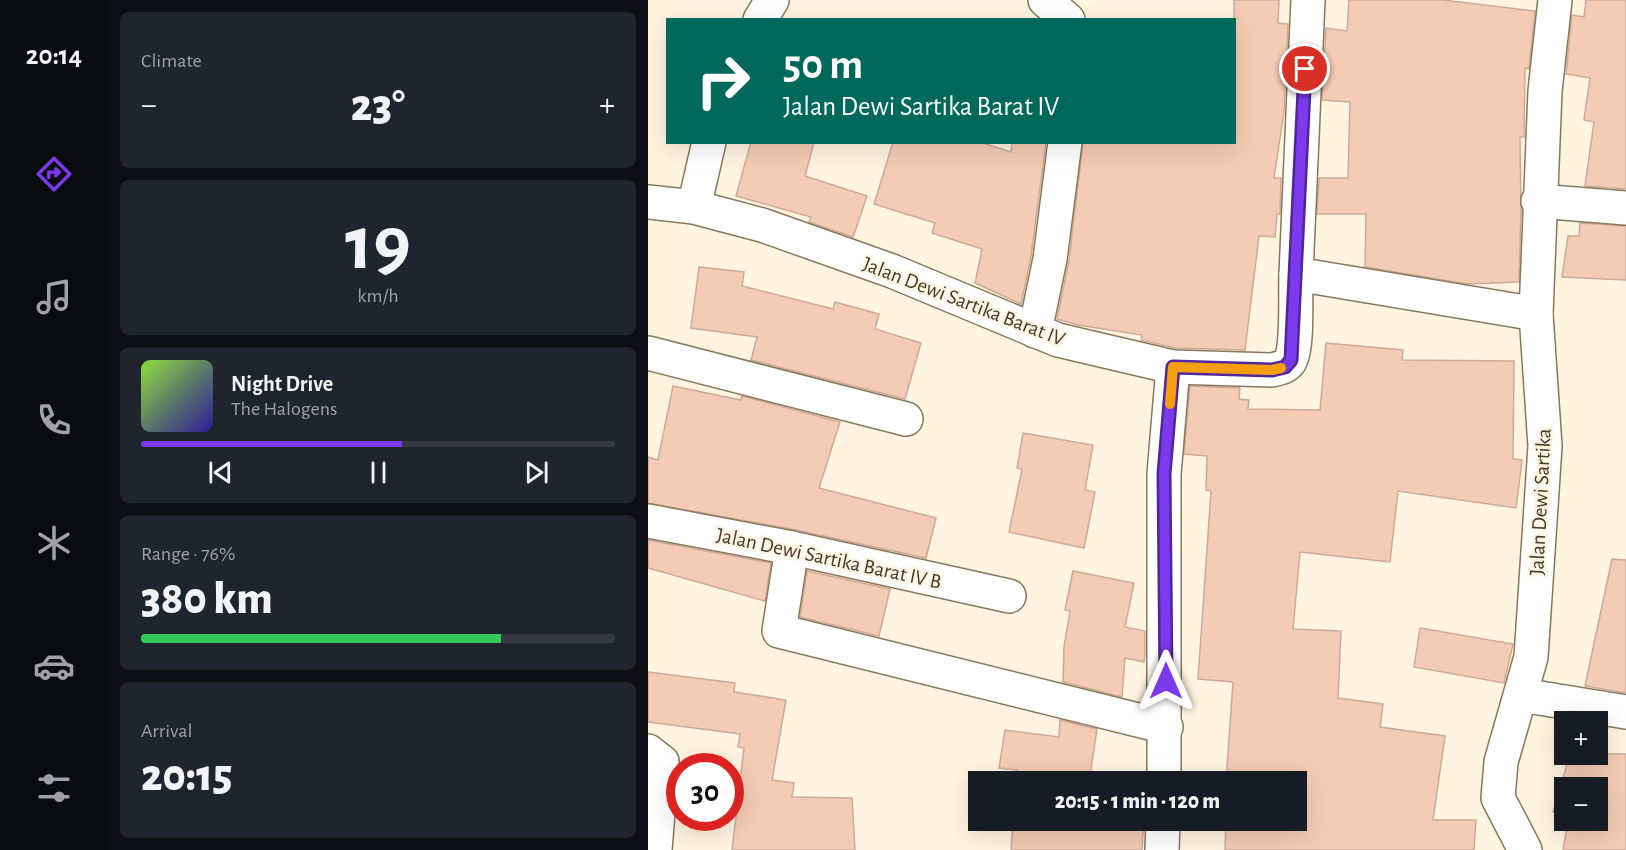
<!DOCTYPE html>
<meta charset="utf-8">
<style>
body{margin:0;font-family:"Alegreya Sans",sans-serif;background:#20242c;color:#f1f3f6;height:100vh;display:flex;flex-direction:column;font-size:22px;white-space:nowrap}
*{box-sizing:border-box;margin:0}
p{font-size:20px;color:#9ea1a6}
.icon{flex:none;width:33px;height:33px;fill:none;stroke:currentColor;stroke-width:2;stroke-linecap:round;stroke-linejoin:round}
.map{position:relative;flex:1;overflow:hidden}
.details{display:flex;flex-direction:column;gap:12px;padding:12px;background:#0d0f14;width:540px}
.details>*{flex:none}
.top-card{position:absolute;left:18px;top:18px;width:570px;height:126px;border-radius:0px;box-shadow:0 6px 24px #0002;background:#00695c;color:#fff;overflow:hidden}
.fabs{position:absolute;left:906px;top:711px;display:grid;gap:12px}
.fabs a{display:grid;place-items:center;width:54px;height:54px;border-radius:0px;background:#171b24;box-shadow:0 6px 24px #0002;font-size:30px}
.speed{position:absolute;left:18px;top:753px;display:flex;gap:12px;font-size:30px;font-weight:700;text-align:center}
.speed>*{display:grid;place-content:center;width:78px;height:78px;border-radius:50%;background:#171b24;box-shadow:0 6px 24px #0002;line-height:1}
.speed .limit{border:9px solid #d22;background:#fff;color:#111}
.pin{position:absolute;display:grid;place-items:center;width:51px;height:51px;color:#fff;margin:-26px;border:3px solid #fff;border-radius:50%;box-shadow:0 2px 6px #0007}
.me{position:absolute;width:66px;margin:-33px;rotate:0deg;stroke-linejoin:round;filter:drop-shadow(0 0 4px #0008)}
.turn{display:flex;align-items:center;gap:21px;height:126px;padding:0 18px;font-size:27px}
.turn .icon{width:78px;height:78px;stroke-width:2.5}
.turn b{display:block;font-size:42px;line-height:51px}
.big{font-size:45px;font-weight:800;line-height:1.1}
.details .tile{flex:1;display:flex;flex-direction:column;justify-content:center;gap:9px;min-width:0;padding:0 21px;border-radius:9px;background:#20242c}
.details .dial{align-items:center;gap:0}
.dial b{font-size:78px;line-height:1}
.song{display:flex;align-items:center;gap:18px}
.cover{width:72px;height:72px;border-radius:9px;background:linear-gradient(135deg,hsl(90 70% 55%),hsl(250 70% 35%))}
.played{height:6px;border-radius:3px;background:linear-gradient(90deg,#7c3aed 55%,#363941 55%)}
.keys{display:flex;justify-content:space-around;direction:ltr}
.heat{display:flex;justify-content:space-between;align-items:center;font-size:33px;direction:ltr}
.charge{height:9px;border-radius:4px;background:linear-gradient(90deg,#34c759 76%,#363941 0)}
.trip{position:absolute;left:320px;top:771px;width:339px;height:60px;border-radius:0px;background:#171b24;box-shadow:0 6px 24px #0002;font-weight:800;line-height:60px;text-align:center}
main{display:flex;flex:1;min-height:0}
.dock{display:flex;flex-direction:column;width:108px;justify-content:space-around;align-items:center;background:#090b0e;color:#9ea1a6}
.dock .icon{width:42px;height:42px}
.dock .selected{color:#7c3aed}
.dock b{font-size:27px;color:#f1f3f6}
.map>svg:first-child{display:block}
.building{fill:#f4cbb4;stroke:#ccaa97;stroke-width:1.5}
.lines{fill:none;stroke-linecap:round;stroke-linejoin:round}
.minor-casing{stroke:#89785a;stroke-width:36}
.tertiary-casing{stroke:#89785a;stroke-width:36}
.minor{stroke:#fff;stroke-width:33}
.tertiary{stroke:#fff;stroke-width:33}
.route-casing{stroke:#51269a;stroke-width:15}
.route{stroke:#7c3aed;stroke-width:10}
.slow{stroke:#f59e0b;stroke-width:10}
.labels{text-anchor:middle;stroke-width:5;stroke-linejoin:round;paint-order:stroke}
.street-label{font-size:21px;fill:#423b2e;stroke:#fff4e0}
</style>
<main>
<nav class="dock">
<b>20:14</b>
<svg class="icon selected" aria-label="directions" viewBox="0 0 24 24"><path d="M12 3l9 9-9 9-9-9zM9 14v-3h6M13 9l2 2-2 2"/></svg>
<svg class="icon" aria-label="music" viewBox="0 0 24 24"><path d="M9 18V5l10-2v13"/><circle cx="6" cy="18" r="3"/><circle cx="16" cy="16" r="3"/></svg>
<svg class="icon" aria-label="phone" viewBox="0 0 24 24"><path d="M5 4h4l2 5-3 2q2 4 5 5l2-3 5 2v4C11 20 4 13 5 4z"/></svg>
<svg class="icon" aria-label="climate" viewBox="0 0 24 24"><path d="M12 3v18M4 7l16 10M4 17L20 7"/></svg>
<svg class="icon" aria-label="car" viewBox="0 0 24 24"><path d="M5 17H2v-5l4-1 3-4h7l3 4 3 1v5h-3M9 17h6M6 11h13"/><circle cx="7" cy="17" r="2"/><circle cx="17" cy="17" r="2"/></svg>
<svg class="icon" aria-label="filters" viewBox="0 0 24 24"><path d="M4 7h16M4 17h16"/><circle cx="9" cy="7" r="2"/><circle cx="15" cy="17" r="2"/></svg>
</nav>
<section class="details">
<div class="tile"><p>Climate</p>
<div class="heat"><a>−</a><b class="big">23°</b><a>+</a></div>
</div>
<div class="tile dial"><b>19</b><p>km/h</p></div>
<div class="tile">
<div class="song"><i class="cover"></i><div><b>Night Drive</b><p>The Halogens</p></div></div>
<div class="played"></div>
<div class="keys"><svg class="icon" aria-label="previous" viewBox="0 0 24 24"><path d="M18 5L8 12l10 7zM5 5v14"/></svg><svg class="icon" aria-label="pause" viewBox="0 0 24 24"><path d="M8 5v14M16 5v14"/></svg><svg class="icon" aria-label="next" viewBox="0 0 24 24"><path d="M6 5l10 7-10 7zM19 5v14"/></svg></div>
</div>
<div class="tile"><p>Range · 76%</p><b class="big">380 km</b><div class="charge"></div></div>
<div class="tile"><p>Arrival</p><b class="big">20:15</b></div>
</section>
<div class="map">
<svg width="978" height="850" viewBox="0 0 978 850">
<rect width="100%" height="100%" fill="#fff4e0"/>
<g class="building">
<polygon points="586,0 631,0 630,23 640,24 636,112 626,178 633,178 632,214 629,214 627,237 611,236 597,350 527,348 493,340 494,335 430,325 409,319 421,261 435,142 586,142"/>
<polygon points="701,0 795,0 887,11 881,69 877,68 876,137 872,137 873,210 871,282 819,284 717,267 718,214 669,214 671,178 700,178 702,102 674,100 678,28 699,31"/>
<polygon points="938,0 978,0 978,189 937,186 946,122 936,120 942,78 918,74 924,15 936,17"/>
<polygon points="103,142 166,142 157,176 219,196 205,237 161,222 163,217 88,196"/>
<polygon points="245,142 332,142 363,152 364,142 398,142 383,256 373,304 327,283 334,249 284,233 287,223 226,204"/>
<polygon points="932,223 978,226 978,280 914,277 920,236 931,236"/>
<polygon points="51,267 96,272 94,286 185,309 187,302 231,314 227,329 273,343 257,399 103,360 109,337 43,328"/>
<polygon points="678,343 755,350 754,360 866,361 865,459 874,460 868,508 750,491 742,562 652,552 645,629 693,631 690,698 735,704 732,727 797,736 785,820 828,820 826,850 577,850 578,820 648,820 648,782 578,782 585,682 550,679 563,491 558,490 559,456 536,454 542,386 592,388 591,399 601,400 600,409 672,410"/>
<polygon points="25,386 93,400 94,396 192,422 171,488 288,518 278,558 148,530 0,503 0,457 10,460"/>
<polygon points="375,433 445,445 437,490 447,492 436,548 361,532 374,469 369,468"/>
<polygon points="0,540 123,563 117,601 0,568"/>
<polygon points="964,559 978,560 978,693 937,686"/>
<polygon points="159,571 242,589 231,636 152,617"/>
<polygon points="425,571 486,583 477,627 497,631 497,654 496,662 477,658 474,697 415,682 416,647 422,611 417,610"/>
<polygon points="772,628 865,644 856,683 766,667"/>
<polygon points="0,672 87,683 86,692 138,700 124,780 146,783 144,797 204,798 207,850 84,850 96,748 90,747 92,734 0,722"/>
<polygon points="412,720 449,729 441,782 368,782 369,770 351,768 357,730 411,737"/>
<polygon points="922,754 978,754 978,850 915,850 920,820 950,820 950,788 916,788 916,815 905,812"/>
<polygon points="365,820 496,820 494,850 363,850"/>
</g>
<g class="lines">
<defs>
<g id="minor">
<polyline points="397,0 420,20"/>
<polyline points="112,20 124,0"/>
<polyline points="890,201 978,208"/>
<path d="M0 202 46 207 114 225 244 271 410 340 525 367 624 370C631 368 640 367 643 359 650 343 647 294 648 274"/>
<polyline points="46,207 61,142"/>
<polyline points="888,314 897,91 907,0"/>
<polyline points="387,331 402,259 417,142"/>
<polyline points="0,353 258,419"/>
<polyline points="0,521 144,548 361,596"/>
<polyline points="144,548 131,631 518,727"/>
<polyline points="873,695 978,712"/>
<polyline points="0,751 14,762 7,850"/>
<polyline points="516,782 516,474 525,367"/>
<polyline points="514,850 515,820"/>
</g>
<polyline id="tertiary" points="660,0 648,274 888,314 897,446 883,657 853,762 850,798 877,850"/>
</defs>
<use href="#minor" class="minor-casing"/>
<use href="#tertiary" class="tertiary-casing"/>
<use href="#minor" class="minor"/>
<use href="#tertiary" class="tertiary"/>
</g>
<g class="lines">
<defs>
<polyline id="route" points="518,681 516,474 525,367 624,370 637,367 643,360 657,69"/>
</defs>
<use href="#route" class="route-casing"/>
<use href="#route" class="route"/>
<polyline class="slow" points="522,404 525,367 624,370 633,368"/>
</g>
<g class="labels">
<g class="street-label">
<text transform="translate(316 301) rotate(21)" y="7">Jalan Dewi Sartika Barat IV</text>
<text transform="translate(892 502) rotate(-87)" y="7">Jalan Dewi Sartika</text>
<text transform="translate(181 558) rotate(12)" y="7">Jalan Dewi Sartika Barat IV B</text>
</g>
</g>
</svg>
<div class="fabs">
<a>+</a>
<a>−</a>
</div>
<div class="speed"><div class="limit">30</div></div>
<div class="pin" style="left:657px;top:69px;background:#d93025"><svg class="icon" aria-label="arrive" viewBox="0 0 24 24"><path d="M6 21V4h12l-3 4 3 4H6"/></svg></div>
<svg class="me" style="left:518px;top:681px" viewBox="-20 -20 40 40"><path d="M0-17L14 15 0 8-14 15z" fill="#7c3aed" stroke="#fff" stroke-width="4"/></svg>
<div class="trip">20:15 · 1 min · 120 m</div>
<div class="top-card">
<div class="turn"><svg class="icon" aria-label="right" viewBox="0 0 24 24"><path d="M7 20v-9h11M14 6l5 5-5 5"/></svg><div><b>50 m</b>Jalan Dewi Sartika Barat IV</div></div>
</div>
</div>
</main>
